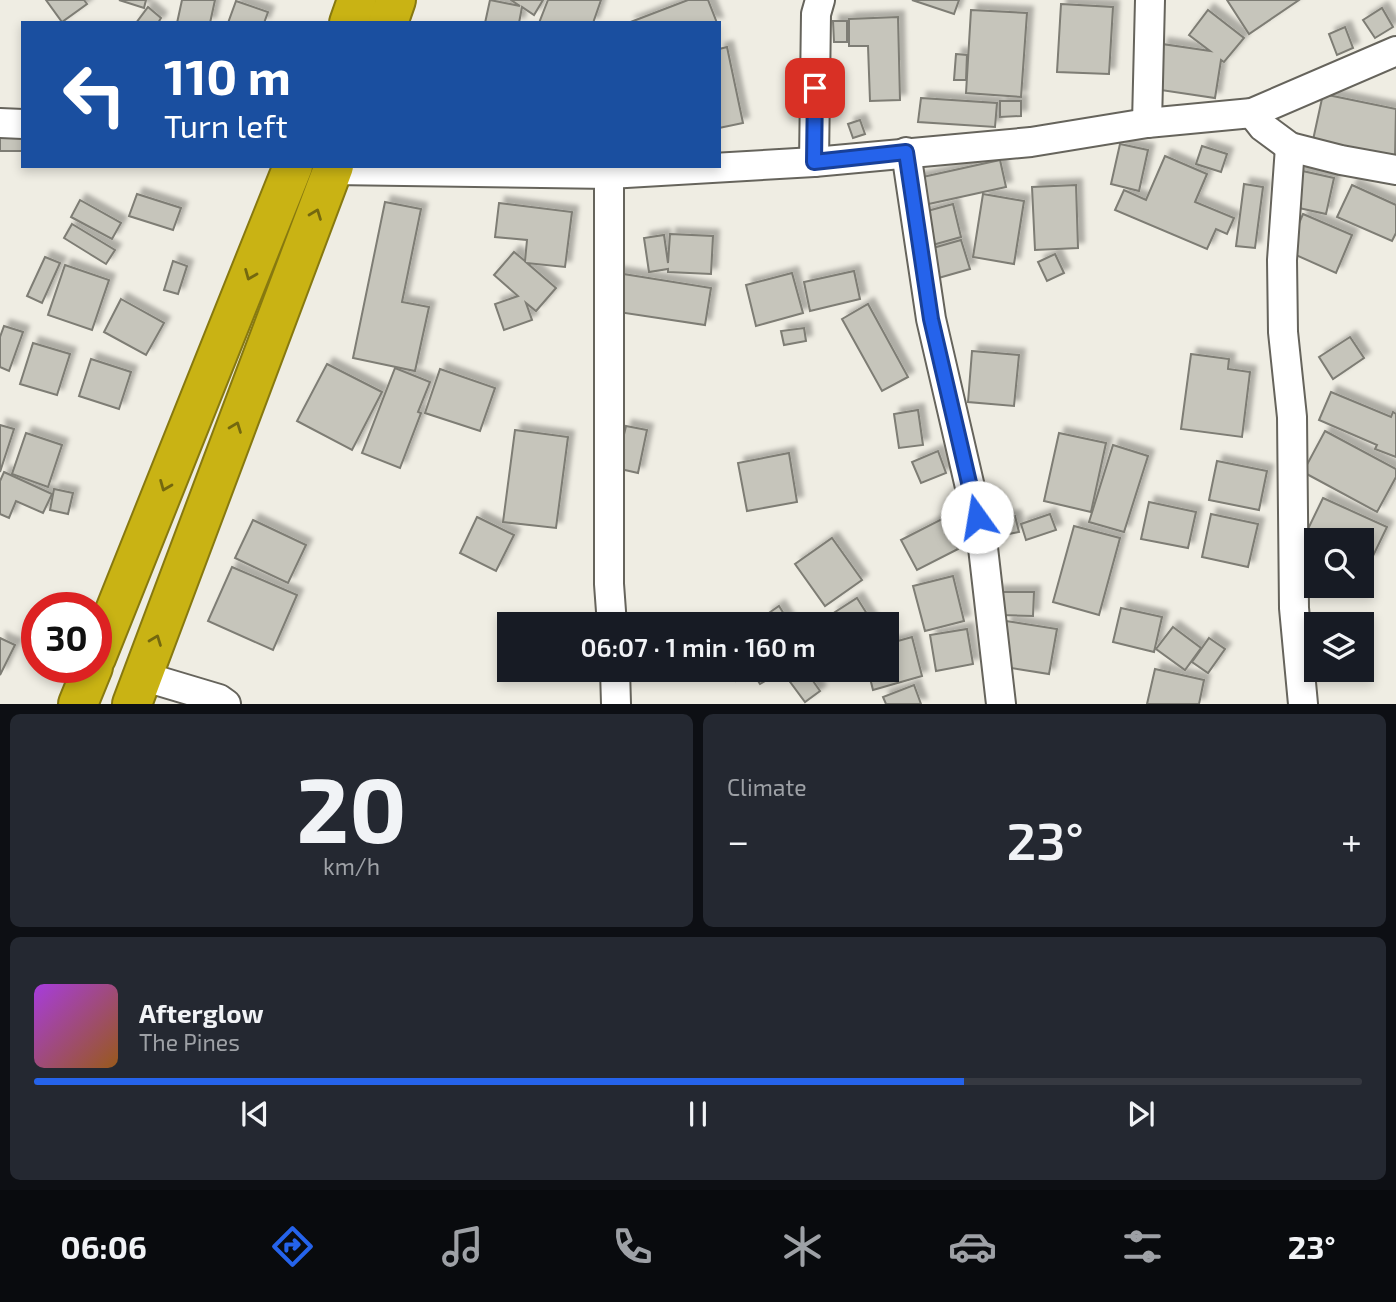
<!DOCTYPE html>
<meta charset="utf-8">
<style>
body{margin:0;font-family:"Exo 2",sans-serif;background:#242831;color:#f1f3f6;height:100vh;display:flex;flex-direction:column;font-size:26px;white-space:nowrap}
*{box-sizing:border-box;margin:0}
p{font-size:23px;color:#9ea1a6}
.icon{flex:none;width:38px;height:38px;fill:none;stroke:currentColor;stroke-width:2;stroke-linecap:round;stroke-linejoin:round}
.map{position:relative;height:704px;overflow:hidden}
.sheet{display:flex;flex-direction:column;gap:10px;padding:10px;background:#0d0f14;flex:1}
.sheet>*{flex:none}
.top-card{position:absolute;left:21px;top:21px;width:700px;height:147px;border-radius:0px;box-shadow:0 4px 10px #0003;background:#1a4fa0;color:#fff;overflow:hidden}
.fabs{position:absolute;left:1304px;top:528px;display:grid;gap:14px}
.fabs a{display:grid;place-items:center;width:70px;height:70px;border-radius:0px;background:#171b24;box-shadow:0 4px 10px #0003;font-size:35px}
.speed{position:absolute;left:21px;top:592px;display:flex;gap:14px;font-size:35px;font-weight:700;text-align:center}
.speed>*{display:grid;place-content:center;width:91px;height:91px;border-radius:50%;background:#171b24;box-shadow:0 4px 10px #0003;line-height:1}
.speed .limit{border:10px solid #d22;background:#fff;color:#111}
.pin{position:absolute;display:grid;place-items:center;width:60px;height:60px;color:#fff;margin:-30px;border-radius:14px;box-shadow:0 4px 10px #0006}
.me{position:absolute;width:77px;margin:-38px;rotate:347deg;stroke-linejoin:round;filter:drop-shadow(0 0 5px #0008)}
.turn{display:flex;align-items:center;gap:24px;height:147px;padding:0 28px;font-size:32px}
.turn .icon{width:91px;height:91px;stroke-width:2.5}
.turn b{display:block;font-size:49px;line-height:60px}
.big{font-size:52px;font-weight:600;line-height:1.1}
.sheet .widget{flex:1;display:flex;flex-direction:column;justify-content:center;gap:10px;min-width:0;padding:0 24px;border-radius:10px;background:#242831}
.sheet .dial{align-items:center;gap:0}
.dial b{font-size:91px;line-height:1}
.song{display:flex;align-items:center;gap:21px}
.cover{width:84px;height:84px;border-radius:10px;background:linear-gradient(135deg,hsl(280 70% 55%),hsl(30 70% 35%))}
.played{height:7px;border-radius:4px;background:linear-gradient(90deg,#2563eb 70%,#363941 70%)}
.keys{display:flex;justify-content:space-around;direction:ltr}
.heat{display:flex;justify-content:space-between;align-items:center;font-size:38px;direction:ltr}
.sheet .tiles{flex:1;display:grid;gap:10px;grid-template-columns:1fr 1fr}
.widget:last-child{grid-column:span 2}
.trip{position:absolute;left:497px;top:612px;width:402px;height:70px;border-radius:0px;background:#171b24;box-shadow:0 4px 10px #0003;font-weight:600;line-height:70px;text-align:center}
.dock{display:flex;height:112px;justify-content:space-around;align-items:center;background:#090b0e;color:#9ea1a6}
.dock .icon{width:49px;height:49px}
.dock .selected{color:#2563eb}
.dock b{font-size:32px;color:#f1f3f6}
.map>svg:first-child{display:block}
.building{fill:#c6c5bb;stroke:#7e7d74;stroke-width:2;filter:url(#shadow)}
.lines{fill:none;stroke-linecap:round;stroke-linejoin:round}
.minor-casing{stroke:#66645c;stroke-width:32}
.highway-casing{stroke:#877910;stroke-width:42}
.minor{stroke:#fff;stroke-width:28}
.highway{stroke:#c9b314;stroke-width:38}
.oneway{stroke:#74680f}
.route-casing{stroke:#184099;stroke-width:18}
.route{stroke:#2563eb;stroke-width:12}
</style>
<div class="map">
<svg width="1396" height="704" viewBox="0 0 1396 704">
<defs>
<filter id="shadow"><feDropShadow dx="6" dy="-6" stdDeviation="2" flood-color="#0004"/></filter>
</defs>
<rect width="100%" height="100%" fill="#efede3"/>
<g class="building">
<polygon points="46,0 84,0 87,4 62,22"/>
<polygon points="119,0 146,0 144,8"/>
<polygon points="182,0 215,0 210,23 177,23"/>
<polygon points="490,0 520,6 511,0 543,0 534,15 522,7 519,23 485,23"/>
<polygon points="548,0 601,0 593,23 539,23"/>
<polygon points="688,0 708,0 717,23 628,23"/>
<polygon points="912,0 959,0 954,14"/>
<polygon points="1227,0 1299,0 1249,34"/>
<polygon points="236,1 268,12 264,23 228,23"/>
<polygon points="1061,4 1113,7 1109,74 1057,72"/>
<polygon points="148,7 161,18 158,23 136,23"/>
<polygon points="1382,8 1393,27 1375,38 1363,20"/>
<polygon points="971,10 1027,13 1021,97 966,93"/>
<polygon points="1208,10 1244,38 1224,62 1221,60 1215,98 1154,89 1162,44 1210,51 1189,35"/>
<polygon points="898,17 900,100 870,101 868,46 849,46 849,19"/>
<polygon points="833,21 847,21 847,42 834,42"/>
<polygon points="1345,27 1353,48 1337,55 1329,34"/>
<polygon points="727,47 743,123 719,128 719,49"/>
<polygon points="956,54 967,55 966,80 954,80"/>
<polygon points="1323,94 1396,109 1395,156 1313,140"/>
<polygon points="921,98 997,103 995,127 918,122"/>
<polygon points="1000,101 1021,101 1021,116 1000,117"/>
<polygon points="860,120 865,134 853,138 848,124"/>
<rect x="0" y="124" width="23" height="27"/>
<polygon points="1120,144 1148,150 1139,191 1111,184"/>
<polygon points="1202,146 1227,154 1221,172 1196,164"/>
<polygon points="1165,156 1207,174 1195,202 1234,218 1227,234 1216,229 1207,249 1115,210 1124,190 1146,200"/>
<polygon points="1000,160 1006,187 915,207 909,180"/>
<polygon points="1298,170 1334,178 1326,214 1290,206"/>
<polygon points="1244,184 1263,187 1255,248 1236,246"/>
<polygon points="1076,185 1078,248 1035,250 1032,187"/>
<polygon points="1352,185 1396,205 1396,233 1392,241 1337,217"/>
<polygon points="137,194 181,208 173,230 129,216"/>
<polygon points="983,194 1024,201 1014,264 973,257"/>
<polygon points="80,200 121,223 112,239 71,217"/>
<polygon points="385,202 421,209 402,302 429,307 415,371 353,358"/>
<polygon points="499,203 572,212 565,267 527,263 556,288 536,311 526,303 532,320 504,330 495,304 518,296 494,275 514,252 525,261 527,240 495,237"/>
<polygon points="953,204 961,237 929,246 920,213"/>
<polygon points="1303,214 1352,235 1336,273 1287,251"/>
<polygon points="72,224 115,250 106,264 64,238"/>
<polygon points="670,234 713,236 711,274 668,272 668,269 649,272 644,238 664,235 668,263"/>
<polygon points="961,240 970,269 935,279 926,250"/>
<polygon points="1055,254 1064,273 1047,281 1038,262"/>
<polygon points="45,257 60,263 42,303 27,296"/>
<polygon points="173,261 187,266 178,294 164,290"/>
<polygon points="65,265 109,280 92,330 48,315"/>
<polygon points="854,271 860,299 810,311 804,282"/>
<polygon points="611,272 711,288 705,325 605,310"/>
<polygon points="792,273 803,313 756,326 746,285"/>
<polygon points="121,299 164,323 146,355 104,332"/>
<polygon points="868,304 908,377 882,391 842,319"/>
<polygon points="4,326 23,332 9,371 0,367 0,337"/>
<polygon points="804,328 806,341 784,345 781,331"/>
<polygon points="1350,337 1364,358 1333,379 1319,357"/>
<polygon points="33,343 70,354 57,395 20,384"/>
<polygon points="972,351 1019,355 1014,406 968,402"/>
<polygon points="1191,354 1229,359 1228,369 1250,372 1242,437 1181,429"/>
<polygon points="91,359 131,372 119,409 79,396"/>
<polygon points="327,364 382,392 352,450 297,421"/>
<polygon points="395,368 430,382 418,412 421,413 400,468 362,453"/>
<polygon points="440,369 495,388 480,431 425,413"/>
<polygon points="1331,392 1391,417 1393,412 1396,414 1396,457 1375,449 1377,445 1319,420"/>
<polygon points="918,410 923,445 899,448 894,414"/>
<polygon points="0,425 14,429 0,472"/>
<polygon points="626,426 647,430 638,473 616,468"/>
<polygon points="515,430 568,437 556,528 503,522"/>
<polygon points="1325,431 1396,469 1396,477 1377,512 1303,472"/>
<polygon points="26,433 62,445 48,487 12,474"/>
<polygon points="1059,433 1106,443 1091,512 1044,501"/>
<polygon points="1113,445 1148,456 1124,532 1089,522"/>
<polygon points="938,451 946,473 921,483 912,462"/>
<polygon points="789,453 797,502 747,511 738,463"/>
<polygon points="1217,461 1267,471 1259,510 1209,500"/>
<polygon points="4,472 52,494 43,513 16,501 9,518 0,514 0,481"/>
<polygon points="54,489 73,493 68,514 50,510"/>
<polygon points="1323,498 1387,527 1371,560 1362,556 1362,541 1329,541 1307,531"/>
<polygon points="1149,502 1196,512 1188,548 1141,539"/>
<polygon points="1050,514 1056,530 1026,540 1021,524"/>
<polygon points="1211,514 1258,524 1248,567 1202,557"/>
<polygon points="1015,516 1019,532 988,538 985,522"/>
<polygon points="477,517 514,535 496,571 460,553"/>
<polygon points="942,519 958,549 917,570 901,540"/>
<polygon points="253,520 306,545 288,583 235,558"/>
<polygon points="1074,526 1120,538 1099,615 1053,602"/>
<polygon points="832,538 862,580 825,606 795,564"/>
<polygon points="232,567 297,595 273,650 208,621"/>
<polygon points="953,576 964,621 925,631 913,586"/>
<polygon points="997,592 1034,592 1033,616 997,615"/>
<polygon points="857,598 874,625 839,625 832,614"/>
<polygon points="779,606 789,622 786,625 772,625 766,615"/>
<polygon points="1121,608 1162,617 1154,652 1113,642"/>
<polygon points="1006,621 1057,629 1049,674 999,666"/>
<polygon points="1173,627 1201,648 1185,670 1156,649"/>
<polygon points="967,629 973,664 936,671 930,635"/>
<polygon points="912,637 922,676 873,690 868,670 887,670 887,644"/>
<polygon points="0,638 15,645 0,675"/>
<polygon points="1209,638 1225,649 1208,673 1192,662"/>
<polygon points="1155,669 1204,680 1199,704 1147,704"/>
<polygon points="730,670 751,670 752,672 736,681"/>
<polygon points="751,670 770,670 774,676 760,684"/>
<polygon points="827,670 813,681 820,691 805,702 782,671"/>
<polygon points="914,685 921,704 886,704 883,697"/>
</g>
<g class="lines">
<defs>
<g id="minor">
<polyline points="1252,113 1263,127 1290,147 1341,160 1396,170"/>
<polyline points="0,123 23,124"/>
<polyline points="1147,123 1150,0"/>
<polyline points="1290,147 1282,260 1283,332 1292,417 1294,608 1303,704"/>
<polyline points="906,152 931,319 982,539 1001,704"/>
<polyline points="814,162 816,14 820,0"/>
<polyline points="333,170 609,174 814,162 1031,142 1147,123 1252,113 1396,51"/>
<polyline points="609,174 609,584 612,625"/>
<polyline points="615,670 616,704"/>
<polyline points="142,676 219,699 226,704"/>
</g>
<g id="highway">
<polyline points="349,23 357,0"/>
<polyline points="388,23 396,0"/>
<polyline points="96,658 293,166"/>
<polyline points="78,704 93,667"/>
<polyline points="132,704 334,166"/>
</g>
</defs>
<use href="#minor" class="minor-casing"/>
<use href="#highway" class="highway-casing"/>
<use href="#minor" class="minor"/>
<use href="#highway" class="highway"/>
</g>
<defs><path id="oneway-chevron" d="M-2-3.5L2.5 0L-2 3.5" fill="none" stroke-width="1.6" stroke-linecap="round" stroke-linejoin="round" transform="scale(1.75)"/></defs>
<g class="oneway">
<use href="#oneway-chevron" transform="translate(316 214) rotate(-69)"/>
<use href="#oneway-chevron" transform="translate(250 275) rotate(112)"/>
<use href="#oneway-chevron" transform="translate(236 427) rotate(-69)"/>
<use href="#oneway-chevron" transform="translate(165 486) rotate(112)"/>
<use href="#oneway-chevron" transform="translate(156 640) rotate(-69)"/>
</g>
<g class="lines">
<defs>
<polyline id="route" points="815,88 814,162 906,152 931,319 977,517"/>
</defs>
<use href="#route" class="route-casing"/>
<use href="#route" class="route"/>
</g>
</svg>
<div class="fabs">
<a><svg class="icon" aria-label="search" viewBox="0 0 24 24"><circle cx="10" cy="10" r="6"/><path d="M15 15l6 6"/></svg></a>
<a><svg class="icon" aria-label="layers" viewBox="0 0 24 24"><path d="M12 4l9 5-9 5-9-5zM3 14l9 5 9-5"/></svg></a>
</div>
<div class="speed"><div class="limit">30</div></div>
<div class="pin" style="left:815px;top:88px;background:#d93025"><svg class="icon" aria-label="arrive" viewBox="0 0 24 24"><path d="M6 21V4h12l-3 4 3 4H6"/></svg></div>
<svg class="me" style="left:977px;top:517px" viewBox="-20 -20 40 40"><circle r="19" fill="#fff"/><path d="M0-13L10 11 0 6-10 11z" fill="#2563eb"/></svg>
<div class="trip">06:07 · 1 min · 160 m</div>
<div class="top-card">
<div class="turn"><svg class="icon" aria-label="left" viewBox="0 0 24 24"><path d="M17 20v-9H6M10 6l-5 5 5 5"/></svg><div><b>110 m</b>Turn left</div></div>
</div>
</div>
<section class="sheet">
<div class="tiles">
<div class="widget dial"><b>20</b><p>km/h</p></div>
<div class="widget"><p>Climate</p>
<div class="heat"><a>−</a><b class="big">23°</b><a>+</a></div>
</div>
<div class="widget">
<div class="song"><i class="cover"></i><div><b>Afterglow</b><p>The Pines</p></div></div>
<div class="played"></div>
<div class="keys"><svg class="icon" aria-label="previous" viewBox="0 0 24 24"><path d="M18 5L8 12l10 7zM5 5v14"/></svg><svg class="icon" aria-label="pause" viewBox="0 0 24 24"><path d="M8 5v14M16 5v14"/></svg><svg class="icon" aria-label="next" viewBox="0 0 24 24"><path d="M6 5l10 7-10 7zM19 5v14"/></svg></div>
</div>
</div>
</section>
<nav class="dock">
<b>06:06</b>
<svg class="icon selected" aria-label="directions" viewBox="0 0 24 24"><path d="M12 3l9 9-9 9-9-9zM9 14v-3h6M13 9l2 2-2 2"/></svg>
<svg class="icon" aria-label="music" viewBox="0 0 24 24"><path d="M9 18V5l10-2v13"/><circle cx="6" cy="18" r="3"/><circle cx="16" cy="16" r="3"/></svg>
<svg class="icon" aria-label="phone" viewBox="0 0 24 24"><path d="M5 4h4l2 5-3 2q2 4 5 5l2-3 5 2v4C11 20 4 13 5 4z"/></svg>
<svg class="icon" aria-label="climate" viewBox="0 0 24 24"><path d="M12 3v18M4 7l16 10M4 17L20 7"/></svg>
<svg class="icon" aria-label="car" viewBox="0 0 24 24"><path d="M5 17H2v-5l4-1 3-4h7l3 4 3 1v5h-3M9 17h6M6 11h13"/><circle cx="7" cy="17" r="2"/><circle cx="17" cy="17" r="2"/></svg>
<svg class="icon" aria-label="filters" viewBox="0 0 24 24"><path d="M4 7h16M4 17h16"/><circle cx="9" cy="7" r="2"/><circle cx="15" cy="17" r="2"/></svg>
<b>23°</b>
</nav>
